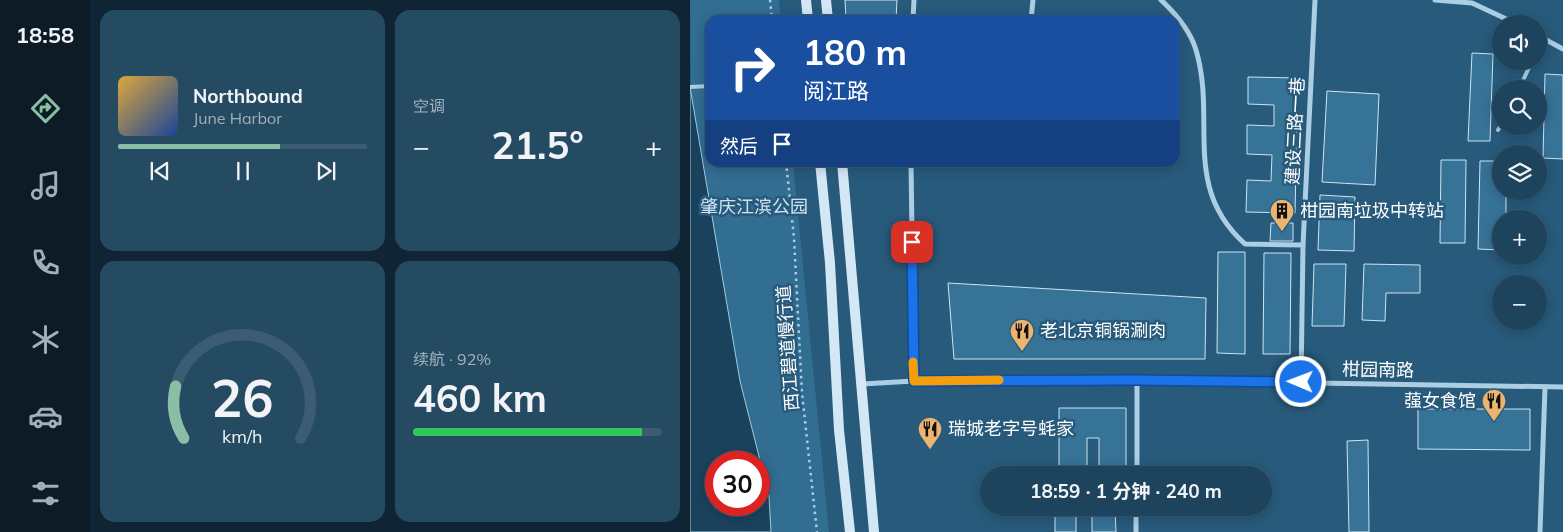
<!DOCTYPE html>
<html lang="zh">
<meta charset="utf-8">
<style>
body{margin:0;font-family:Mulish,"Noto Sans SC",sans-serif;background:#254b62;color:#f1f3f6;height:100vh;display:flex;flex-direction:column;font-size:19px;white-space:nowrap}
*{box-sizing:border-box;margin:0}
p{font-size:16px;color:#a0b0bb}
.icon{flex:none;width:28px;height:28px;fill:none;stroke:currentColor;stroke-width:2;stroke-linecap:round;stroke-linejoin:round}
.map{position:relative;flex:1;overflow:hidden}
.side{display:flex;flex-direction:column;gap:10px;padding:10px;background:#102533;width:600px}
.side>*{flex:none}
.banner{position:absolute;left:15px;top:15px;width:475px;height:152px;border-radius:15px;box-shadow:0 2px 12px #0003,0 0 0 1px #3b5c72;background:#1a4fa0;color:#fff;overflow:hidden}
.buttons{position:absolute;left:802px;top:15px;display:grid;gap:10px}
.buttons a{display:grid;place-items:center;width:55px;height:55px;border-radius:50%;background:#1d445c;box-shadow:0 2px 12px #0003,0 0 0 1px #3b5c72;font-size:25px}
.speed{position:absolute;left:15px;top:451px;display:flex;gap:10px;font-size:25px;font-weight:700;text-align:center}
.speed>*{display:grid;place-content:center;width:65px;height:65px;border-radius:50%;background:#1d445c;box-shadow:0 2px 12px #0003,0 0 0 1px #3b5c72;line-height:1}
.speed .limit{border:8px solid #d22;background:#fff;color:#111}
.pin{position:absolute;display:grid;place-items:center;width:42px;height:42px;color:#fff;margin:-21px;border-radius:10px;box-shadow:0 2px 8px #0006}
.me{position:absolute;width:55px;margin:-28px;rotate:271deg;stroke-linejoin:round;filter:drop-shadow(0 0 4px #0008)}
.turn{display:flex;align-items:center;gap:18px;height:105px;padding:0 15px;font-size:22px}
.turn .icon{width:65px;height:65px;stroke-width:2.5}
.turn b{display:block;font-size:35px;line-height:42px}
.then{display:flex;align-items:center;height:48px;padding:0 15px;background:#0003;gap:10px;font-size:19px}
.big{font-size:38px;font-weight:700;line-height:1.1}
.side .widget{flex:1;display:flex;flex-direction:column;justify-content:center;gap:8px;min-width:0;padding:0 18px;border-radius:15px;background:#254b62}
.side .dial{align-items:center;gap:0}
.dial svg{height:130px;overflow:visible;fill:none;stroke:#3b5c72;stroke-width:7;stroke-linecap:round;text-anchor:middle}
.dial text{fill:#f1f3f6;stroke:none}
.song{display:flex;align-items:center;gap:15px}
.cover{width:60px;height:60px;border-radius:8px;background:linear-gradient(135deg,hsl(40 70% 55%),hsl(220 70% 35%))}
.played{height:5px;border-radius:2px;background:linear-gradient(90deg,#8abfa5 65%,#3b5c72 65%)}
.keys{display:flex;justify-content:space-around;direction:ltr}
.heat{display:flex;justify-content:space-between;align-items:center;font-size:28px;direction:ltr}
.charge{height:8px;border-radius:4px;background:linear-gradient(90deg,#34c759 92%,#3b5c72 0)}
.side .tiles{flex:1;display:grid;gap:10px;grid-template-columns:repeat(2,1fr)}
.trip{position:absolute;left:290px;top:466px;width:292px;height:50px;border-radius:25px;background:#1d445c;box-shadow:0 2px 12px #0003,0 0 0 1px #3b5c72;font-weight:700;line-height:50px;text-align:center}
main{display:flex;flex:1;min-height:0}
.tabs{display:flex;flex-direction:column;width:90px;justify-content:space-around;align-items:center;background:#0c1b25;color:#a0b0bb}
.tabs .icon{width:35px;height:35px}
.tabs .current{color:#8abfa5}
.tabs b{font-size:22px;color:#f1f3f6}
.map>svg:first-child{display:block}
.green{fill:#326d92}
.water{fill:#1b425c;stroke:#a0cbe4;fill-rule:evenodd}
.building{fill:#377297;stroke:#cde5f3}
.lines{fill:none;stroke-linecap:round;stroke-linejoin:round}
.path{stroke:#abcee4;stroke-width:2.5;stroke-dasharray:2.5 4;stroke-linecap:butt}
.lane{stroke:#abcee4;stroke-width:4}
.street{stroke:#abcee4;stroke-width:5}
.secondary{stroke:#d4e7f4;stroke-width:10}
.route-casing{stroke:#114b97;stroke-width:12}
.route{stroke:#1a73e8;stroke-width:9}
.slow{stroke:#f59e0b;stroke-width:9}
.labels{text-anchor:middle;stroke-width:5;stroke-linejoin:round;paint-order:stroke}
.street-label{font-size:18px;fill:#fff;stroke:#275a7b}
.park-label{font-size:18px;fill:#cde5f3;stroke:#275a7b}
.poi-label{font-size:18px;fill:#fff;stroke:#275a7b;text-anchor:start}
</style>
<main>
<nav class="tabs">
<b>18:58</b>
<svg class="icon current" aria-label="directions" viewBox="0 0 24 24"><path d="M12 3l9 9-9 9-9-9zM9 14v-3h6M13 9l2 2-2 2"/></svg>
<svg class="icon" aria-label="music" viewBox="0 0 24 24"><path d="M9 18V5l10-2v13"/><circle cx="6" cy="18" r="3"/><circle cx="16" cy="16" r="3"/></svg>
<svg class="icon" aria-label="phone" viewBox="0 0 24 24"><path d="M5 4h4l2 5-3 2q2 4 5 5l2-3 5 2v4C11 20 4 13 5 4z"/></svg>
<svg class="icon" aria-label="climate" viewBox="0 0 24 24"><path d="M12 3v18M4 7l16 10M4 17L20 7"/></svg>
<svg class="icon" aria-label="car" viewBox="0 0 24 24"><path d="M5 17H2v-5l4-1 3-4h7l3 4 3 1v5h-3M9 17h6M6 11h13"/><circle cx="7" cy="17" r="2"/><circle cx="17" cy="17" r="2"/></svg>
<svg class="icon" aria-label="filters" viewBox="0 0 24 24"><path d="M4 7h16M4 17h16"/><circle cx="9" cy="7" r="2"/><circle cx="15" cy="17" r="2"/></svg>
</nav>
<section class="side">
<div class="tiles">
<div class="widget">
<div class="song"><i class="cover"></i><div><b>Northbound</b><p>June Harbor</p></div></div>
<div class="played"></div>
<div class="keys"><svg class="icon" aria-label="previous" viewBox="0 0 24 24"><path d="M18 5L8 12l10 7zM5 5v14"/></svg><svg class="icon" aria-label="pause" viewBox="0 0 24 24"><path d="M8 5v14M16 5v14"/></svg><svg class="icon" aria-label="next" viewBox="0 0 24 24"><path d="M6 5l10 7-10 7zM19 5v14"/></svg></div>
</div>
<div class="widget"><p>空调</p>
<div class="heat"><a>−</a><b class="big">21.5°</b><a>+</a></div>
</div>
<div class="widget dial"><svg viewBox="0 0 100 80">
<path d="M14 69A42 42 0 1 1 86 69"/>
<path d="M14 69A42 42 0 0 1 9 37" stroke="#8abfa5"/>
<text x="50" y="56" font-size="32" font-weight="700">26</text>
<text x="50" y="72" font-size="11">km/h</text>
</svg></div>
<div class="widget"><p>续航 · 92%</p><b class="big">460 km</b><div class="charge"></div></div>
</div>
</section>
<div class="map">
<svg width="873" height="532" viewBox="0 0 873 532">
<rect width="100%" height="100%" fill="#275a7b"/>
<polygon class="green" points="0,0 89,0 91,20 20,20 20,162 103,163 139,532 81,532 79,496 50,381 1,95"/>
<path class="water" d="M0 87 50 381 79 496 81 532H0ZM26 462H69V505H26Z"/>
<g class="building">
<polygon points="155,0 207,0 206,20 156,20"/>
<polygon points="782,53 803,54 800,141 778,141"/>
<polygon points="855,74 873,75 873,159 853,158"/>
<polygon points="558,77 608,78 605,213 556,212 557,180 581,181 582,155 557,154 557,125 584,126 584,105 558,104"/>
<polygon points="637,91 689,94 685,185 632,182"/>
<polygon points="751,160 776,160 775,243 750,243"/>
<polygon points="790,161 811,161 811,191 816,191 816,219 811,219 811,250 788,249"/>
<polygon points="630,195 665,197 664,251 628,250"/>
<polygon points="581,223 603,223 603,241 580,241"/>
<polygon points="528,252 555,252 555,354 527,353"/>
<polygon points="574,253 601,253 600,354 573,354"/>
<polygon points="624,264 656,264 654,326 622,326"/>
<polygon points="674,264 730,265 730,293 696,293 695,321 672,320"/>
<polygon points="258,283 516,298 515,359 264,359"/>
<polygon points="369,408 436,408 436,475 409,475 409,438 397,438 397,475 369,475"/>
<polygon points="728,409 840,409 840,450 728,449"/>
<polygon points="678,440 679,532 659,532 657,441"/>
<rect x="365" y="508" width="21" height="24"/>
<polygon points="402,508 425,508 426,532 402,532"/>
</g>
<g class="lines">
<g class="path">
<polyline points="80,0 82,20"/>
<polyline points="96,162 104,238 112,393 127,532"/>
</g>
<g class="lane">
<polyline points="849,48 853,38"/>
<polyline points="0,87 20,86"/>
<polyline points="829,89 842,61"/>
<polyline points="808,130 811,125"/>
</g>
<g class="street">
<path d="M471 0C486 14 500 30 506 50 527 120 491 187 555 244L613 245"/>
<polyline points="745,0 782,3 827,24"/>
<polyline points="223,20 224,0"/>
<polyline points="341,20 343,0"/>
<polyline points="849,36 873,49"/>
<polyline points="221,162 224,381"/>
<polyline points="611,382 613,245 625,0"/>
<polyline points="172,384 224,381 447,380 873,387"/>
<polyline points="447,475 447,380"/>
<polyline points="446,532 446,508"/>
<polyline points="850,532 855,387"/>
</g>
<g class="secondary">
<polyline points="116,0 118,20"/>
<polyline points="136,0 138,20"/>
<polyline points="130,162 140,263 149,430 160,532"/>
<polyline points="152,162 184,532"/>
</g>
</g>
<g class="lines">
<defs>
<polyline id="route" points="222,242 224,381 447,380 611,382"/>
</defs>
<use href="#route" class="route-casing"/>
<use href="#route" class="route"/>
<polyline class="slow" points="223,362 224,381 309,380"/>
</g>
<defs>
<symbol id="building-pin" viewBox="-11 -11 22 30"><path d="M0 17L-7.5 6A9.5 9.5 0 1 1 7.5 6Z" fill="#ecb371" stroke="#275a7b"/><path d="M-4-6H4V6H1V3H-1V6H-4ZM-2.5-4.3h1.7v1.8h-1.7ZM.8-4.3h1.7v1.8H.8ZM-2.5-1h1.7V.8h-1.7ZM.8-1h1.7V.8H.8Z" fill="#111"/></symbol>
<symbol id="restaurant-pin" viewBox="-11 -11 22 30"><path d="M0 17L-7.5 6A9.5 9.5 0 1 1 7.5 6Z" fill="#ecb371" stroke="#275a7b"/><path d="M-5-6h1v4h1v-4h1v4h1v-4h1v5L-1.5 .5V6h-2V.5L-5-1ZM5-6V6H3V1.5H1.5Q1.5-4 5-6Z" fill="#111"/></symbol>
</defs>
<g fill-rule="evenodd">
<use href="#building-pin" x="578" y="197" width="28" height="38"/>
<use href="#restaurant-pin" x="318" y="317" width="28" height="38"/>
<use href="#restaurant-pin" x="790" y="387" width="28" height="38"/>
<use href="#restaurant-pin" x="226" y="415" width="28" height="38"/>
</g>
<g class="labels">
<g class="street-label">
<text transform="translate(605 131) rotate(-87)" y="6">建设三路一巷</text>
<text transform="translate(98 348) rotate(-94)" y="6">西江碧道慢行道</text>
<text transform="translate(688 370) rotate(1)" y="6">柑园南路</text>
</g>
<g class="park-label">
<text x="64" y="213">肇庆江滨公园</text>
</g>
<g class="poi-label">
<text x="610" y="217">柑园南垃圾中转站</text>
<text x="350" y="337">老北京铜锅涮肉</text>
<text x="786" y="407" text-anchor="end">蔃女食馆</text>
<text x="258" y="435">瑞城老字号蚝家</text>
</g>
</g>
</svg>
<div class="buttons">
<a><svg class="icon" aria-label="sound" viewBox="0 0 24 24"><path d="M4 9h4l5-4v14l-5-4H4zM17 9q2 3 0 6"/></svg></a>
<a><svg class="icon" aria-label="search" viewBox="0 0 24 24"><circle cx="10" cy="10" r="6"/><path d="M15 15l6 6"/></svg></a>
<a><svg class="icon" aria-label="layers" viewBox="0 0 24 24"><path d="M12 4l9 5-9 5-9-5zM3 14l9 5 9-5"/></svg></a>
<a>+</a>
<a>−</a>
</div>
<div class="speed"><div class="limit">30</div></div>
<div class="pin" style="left:222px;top:242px;background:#d93025"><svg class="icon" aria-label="arrive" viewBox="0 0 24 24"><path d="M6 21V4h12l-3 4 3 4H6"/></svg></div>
<svg class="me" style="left:611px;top:382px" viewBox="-20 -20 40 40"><circle r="17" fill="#1a73e8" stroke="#fff" stroke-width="3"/><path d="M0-11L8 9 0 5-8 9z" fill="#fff"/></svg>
<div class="trip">18:59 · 1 分钟 · 240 m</div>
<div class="banner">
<div class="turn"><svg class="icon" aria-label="right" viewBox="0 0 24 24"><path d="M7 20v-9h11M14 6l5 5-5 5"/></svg><div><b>180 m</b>阅江路</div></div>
<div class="then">然后<svg class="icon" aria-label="arrive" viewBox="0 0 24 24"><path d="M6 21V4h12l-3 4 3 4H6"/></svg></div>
</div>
</div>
</main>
